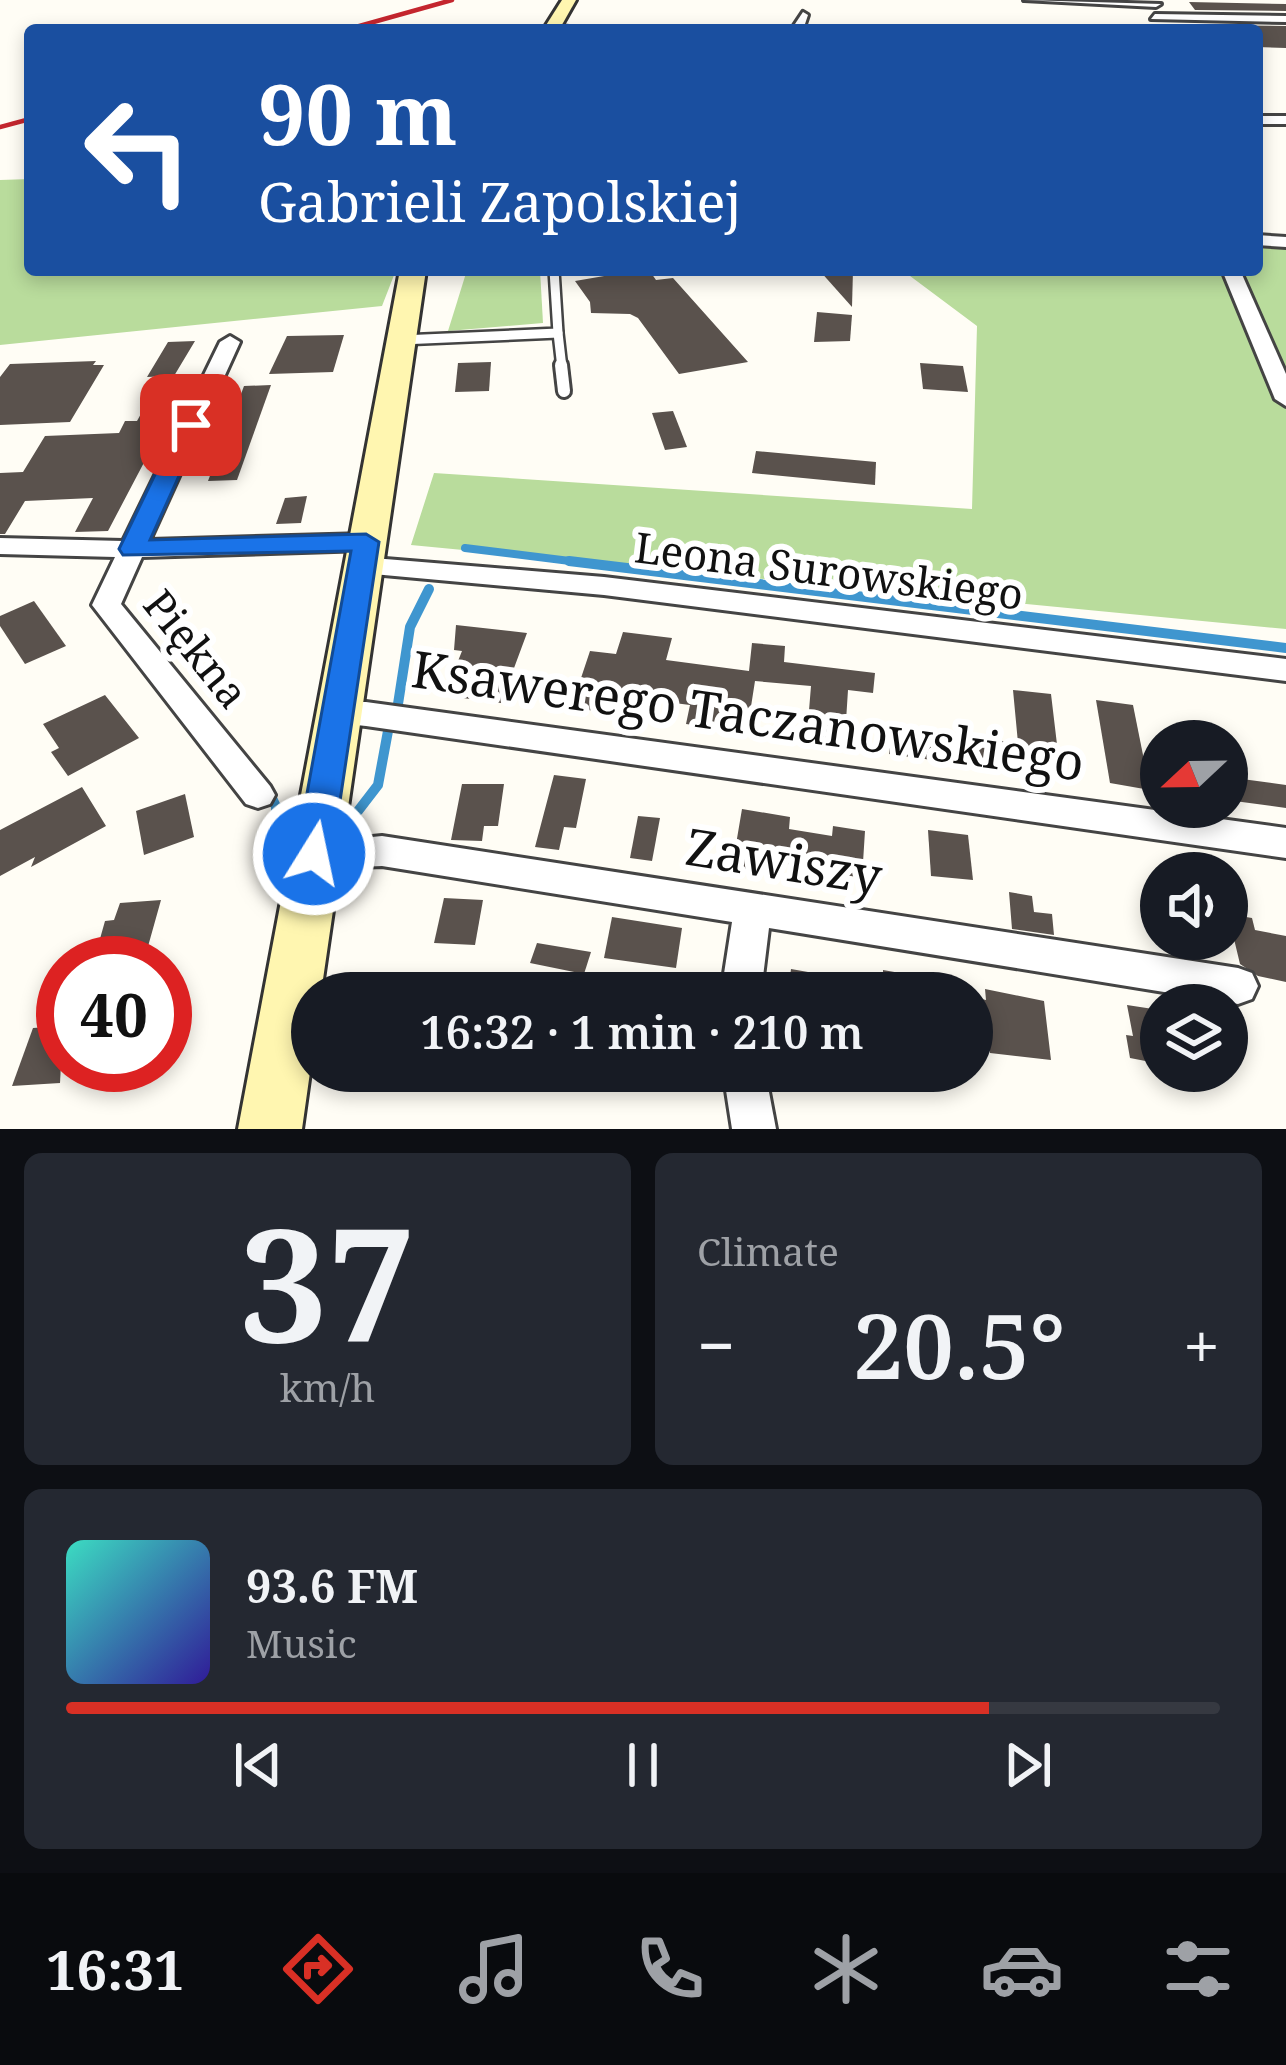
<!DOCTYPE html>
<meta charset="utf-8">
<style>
body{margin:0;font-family:"Noto Serif",serif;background:#242831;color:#f1f3f6;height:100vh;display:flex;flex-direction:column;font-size:45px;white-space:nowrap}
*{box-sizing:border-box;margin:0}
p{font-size:39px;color:#9ea1a6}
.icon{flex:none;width:66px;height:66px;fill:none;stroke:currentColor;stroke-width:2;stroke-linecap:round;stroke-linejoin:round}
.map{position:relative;height:1129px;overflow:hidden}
.drawer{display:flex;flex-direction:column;gap:24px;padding:24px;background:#0d0f14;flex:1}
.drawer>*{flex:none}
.top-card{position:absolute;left:24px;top:24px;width:1239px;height:252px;border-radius:12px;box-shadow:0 6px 18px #0003;background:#1a4fa0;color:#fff;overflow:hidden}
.needle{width:78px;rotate:248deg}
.tools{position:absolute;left:1140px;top:720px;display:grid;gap:24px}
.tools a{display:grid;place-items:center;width:108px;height:108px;border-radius:50%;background:#171b24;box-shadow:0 6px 18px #0003;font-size:60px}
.speed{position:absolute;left:36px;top:936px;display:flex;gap:24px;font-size:60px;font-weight:700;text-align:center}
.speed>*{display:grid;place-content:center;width:156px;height:156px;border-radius:50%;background:#171b24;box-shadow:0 6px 18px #0003;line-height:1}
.speed .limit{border:18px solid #d22;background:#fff;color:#111}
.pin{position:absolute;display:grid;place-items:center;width:102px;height:102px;color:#fff;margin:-51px;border-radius:24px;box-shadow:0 6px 18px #0006}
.me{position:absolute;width:132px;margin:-66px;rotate:10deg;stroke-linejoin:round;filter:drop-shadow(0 0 9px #0008)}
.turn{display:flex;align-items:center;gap:42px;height:252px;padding:0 36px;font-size:54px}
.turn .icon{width:156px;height:156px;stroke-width:2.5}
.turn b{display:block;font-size:84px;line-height:102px}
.big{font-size:90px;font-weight:600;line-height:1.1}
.drawer .card{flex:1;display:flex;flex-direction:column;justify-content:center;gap:18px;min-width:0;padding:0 42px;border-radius:18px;background:#242831}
.drawer .dial{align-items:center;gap:0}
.dial b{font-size:156px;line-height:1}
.song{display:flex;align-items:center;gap:36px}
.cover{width:144px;height:144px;border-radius:18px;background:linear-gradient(135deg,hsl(170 70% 55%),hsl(250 70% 35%))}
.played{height:12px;border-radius:6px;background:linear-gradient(90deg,#d93025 80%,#363941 80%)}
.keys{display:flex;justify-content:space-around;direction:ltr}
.heat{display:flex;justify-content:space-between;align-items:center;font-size:66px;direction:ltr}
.drawer .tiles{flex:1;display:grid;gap:24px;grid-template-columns:1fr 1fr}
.card:last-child{grid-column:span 2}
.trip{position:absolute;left:291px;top:972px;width:702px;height:120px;border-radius:60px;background:#171b24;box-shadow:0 6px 18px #0003;font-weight:600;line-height:120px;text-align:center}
.menu{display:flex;height:192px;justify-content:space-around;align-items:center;background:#090b0e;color:#9ea1a6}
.menu .icon{width:84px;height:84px}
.menu .on{color:#d93025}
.menu b{font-size:54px;color:#f1f3f6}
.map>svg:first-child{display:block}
.forest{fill:#b9dc9c}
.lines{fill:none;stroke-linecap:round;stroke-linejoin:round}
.stream-far2{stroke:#3f96cf;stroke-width:8}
.stream-far1{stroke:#3f96cf;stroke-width:10}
.stream{stroke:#3f96cf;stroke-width:14}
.building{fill:#5a524d}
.lane-far1-casing{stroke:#444;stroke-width:14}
.lane-casing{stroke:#444;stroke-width:18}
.street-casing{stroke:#444;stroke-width:6}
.secondary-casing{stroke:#333;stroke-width:6}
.lane-far1{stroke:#fff;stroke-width:9}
.lane{stroke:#fff;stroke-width:12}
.street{fill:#fff;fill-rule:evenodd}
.secondary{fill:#fff6b0;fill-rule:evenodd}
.rail{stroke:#c4262e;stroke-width:4.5}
.route{fill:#1a73e8;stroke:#114b97;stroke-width:3}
.labels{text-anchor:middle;stroke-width:12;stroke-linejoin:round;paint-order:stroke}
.street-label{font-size:42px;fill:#111;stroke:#fff}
.near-street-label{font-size:51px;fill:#111;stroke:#fff}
</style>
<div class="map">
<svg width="1286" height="1129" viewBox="0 0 1286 1129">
<rect width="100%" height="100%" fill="#fffdf5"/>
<g class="forest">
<polygon points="30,179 30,270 396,270 382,306 0,345 0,180"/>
<polygon points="1257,244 1286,245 1286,629 411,545 434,473 972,509 977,326 902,270 1257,270"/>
<polygon points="467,270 540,270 543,323 448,331"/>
</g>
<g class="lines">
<polyline class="stream-far2" points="465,548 594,564"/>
<g class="stream-far1">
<polyline points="569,561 1286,648"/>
<polyline points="398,704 410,627 429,589"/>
<polyline points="270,794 279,813"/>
<polyline points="358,811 378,785 388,731"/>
</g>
<polyline class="stream" points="278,810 281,816"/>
</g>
<g class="building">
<polygon points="1189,2 1286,4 1286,11 1195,10"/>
<polygon points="1206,25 1286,26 1286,48 1257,47 1257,30 1210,30"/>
<polygon points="607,270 649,270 656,280 673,278 748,362 679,374 638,318 630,314 591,313 590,302 575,281 610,275"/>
<polygon points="819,270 853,270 852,307"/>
<polygon points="817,312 852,315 850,341 814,342"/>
<polygon points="344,335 333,372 269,374 287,336"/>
<polygon points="195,341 174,376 190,375 108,531 75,532 93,498 25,501 5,534 0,534 0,473 23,472 45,436 119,433 125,421 137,421 162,376 169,376 147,377 168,342"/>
<polygon points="96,361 93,365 104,365 70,422 0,425 0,377 10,364"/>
<polygon points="491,362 489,391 455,392 458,363"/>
<polygon points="920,363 963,366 968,392 923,389"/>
<polygon points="271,385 237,480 208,481 244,386"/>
<polygon points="673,411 687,447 665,450 652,413"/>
<polygon points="756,451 876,462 875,485 752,473"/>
<polygon points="307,496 301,523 276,524 285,498"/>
<polygon points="34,601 66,646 25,664 0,626 0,616"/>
<polygon points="456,625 527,633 501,703 455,697 465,672 454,671 462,651 454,650"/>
<polygon points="623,632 672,638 666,660 749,671 752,643 785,646 784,662 875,673 873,693 848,690 844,752 806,747 811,686 755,681 747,732 686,724 690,705 627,697 622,714 571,708 590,651 616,654"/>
<polygon points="1013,690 1051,694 1061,778 889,754 889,726 1018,743"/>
<polygon points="105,695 139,738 68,776 51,752 59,748 43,724"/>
<polygon points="1096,700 1133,705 1150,790 1110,783"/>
<polygon points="554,775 586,779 576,828 564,827 559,850 535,847"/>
<polygon points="1227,777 1286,785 1286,808 1227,800"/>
<polygon points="462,784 504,784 498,826 484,826 482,841 451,840"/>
<polygon points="82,787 106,826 31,867 35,857 0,876 0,830"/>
<polygon points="185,794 194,837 144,855 136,811"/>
<polygon points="742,809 790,817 789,829 832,836 833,826 865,831 862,878 784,864 782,877 732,868"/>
<polygon points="638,816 660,818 652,861 630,858"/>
<polygon points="928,830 968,835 973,880 931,876"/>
<polygon points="1009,892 1032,896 1034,912 1052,914 1054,935 1012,929"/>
<polygon points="444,898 483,900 475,945 434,943"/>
<polygon points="161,900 147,950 96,953 105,921 114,920 120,903"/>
<polygon points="1228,914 1252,918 1255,930 1286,936 1286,982 1258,976 1240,964"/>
<polygon points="612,917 682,928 676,968 604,958"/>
<polygon points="537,943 591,952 584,974 530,963"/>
<polygon points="791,969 859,981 858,993 788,993"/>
<polygon points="883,970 946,981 945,993 883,993"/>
<polygon points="985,989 1044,1001 1051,1060 990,1053 989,1041 972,1038 972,997 986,1000"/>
<polygon points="1127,1005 1153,1009 1155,1017 1161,1018 1161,1064 1130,1058 1126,1035 1133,1036"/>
<polygon points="63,1026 60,1083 12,1086 33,1028"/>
</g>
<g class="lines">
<defs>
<g id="lane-far1">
<polyline points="558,333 562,368"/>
<polyline points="401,340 558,333 554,270"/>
</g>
<polyline id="lane" points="561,365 564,391"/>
<g id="street">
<polygon points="1024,0 1161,4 1156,7"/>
<polygon points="803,12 808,15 803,30 791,30"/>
<polygon points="1155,14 1286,16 1286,22 1151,19"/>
<polygon points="552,25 594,30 548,30"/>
<rect x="1257" y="116" width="29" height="8"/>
<polygon points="1257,235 1286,237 1286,247 1257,245"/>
<polygon points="1222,270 1240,270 1286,374 1286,406 1275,399"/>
<polygon points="230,336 240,342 150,540 366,534 379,542 366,550 142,557 121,604 270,786 275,795 270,804 258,808 246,804 92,605 115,557 0,554 0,538 123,541 220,342"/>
<polygon points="361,557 604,577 1286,659 1286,681 604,595 351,572 347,566"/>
<polygon points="338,702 366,702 1286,828 1286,858 366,726 327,722 322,714 327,706"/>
<polygon points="382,836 1238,968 1252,973 1258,986 1252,999 1238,1004 769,928 761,993 721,993 732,922 382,866 314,869 301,864 296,854 301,844"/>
<polygon points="723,1071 765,1071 776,1129 732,1129"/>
</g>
<g id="secondary">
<polygon points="562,0 576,0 559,30 543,30"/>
<polygon points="400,270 426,270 321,993 312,993 312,1058 302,1129 238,1129"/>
</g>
</defs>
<use href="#lane-far1" class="lane-far1-casing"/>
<use href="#lane" class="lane-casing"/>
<use href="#street" class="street-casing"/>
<use href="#secondary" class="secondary-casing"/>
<use href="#lane-far1" class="lane-far1"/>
<use href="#lane" class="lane"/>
<use href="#street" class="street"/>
<use href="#secondary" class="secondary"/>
<g class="rail">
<polyline points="345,30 452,0"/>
<polyline points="0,127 30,119"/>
</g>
</g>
<polygon class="route" points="191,418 202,425 150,540 366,534 379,542 332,854 327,864 314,869 301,864 296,854 351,551 123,555 119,549 179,425"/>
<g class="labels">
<g class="street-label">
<text transform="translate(829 571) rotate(7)" y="15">Leona Surowskiego</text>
<text transform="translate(196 649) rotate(51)" y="15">Piękna</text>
</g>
<g class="near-street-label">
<text transform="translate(748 716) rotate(8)" y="18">Ksawerego Taczanowskiego</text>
<text transform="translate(784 862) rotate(9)" y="18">Zawiszy</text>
</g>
</g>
</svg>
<div class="tools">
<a><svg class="needle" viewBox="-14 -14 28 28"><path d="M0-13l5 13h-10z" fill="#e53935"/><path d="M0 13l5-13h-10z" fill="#9ea1a6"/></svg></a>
<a><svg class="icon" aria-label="sound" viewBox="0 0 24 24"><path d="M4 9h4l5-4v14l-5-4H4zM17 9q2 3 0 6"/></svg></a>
<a><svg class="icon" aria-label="layers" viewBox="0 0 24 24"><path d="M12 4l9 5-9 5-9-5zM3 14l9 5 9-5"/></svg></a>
</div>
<div class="speed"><div class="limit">40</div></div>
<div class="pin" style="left:191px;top:425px;background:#d93025"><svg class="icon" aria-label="arrive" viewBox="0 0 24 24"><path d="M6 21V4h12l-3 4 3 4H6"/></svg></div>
<svg class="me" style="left:314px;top:854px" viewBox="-20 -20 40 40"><circle r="17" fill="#1a73e8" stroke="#fff" stroke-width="3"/><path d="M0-11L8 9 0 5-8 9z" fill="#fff"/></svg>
<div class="trip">16:32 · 1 min · 210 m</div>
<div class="top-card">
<div class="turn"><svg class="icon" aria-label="left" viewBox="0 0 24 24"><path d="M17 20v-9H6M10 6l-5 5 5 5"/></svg><div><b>90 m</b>Gabrieli Zapolskiej</div></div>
</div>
</div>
<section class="drawer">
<div class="tiles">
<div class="card dial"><b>37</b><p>km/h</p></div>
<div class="card"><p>Climate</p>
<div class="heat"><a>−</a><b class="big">20.5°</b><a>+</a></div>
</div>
<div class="card">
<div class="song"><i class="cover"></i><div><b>93.6 FM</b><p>Music</p></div></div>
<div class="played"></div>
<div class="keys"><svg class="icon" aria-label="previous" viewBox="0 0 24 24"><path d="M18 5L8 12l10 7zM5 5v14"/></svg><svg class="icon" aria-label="pause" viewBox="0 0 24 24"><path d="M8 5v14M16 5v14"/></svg><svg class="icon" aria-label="next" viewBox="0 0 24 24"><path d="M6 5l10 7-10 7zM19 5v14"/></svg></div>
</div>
</div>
</section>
<nav class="menu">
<b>16:31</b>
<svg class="icon on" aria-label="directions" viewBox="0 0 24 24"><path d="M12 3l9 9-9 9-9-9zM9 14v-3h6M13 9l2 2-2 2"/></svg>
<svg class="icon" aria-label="music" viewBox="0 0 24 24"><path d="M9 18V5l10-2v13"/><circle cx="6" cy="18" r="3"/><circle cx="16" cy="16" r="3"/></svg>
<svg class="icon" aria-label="phone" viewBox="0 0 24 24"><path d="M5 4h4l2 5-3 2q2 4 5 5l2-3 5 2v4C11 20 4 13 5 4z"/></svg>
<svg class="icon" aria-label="climate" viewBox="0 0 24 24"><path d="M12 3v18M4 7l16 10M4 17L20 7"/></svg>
<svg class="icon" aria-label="car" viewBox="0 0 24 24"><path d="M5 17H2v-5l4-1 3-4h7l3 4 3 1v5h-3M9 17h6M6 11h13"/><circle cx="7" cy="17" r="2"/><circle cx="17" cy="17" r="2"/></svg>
<svg class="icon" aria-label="filters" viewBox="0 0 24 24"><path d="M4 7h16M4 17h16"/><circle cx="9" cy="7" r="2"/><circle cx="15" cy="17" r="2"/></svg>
</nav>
